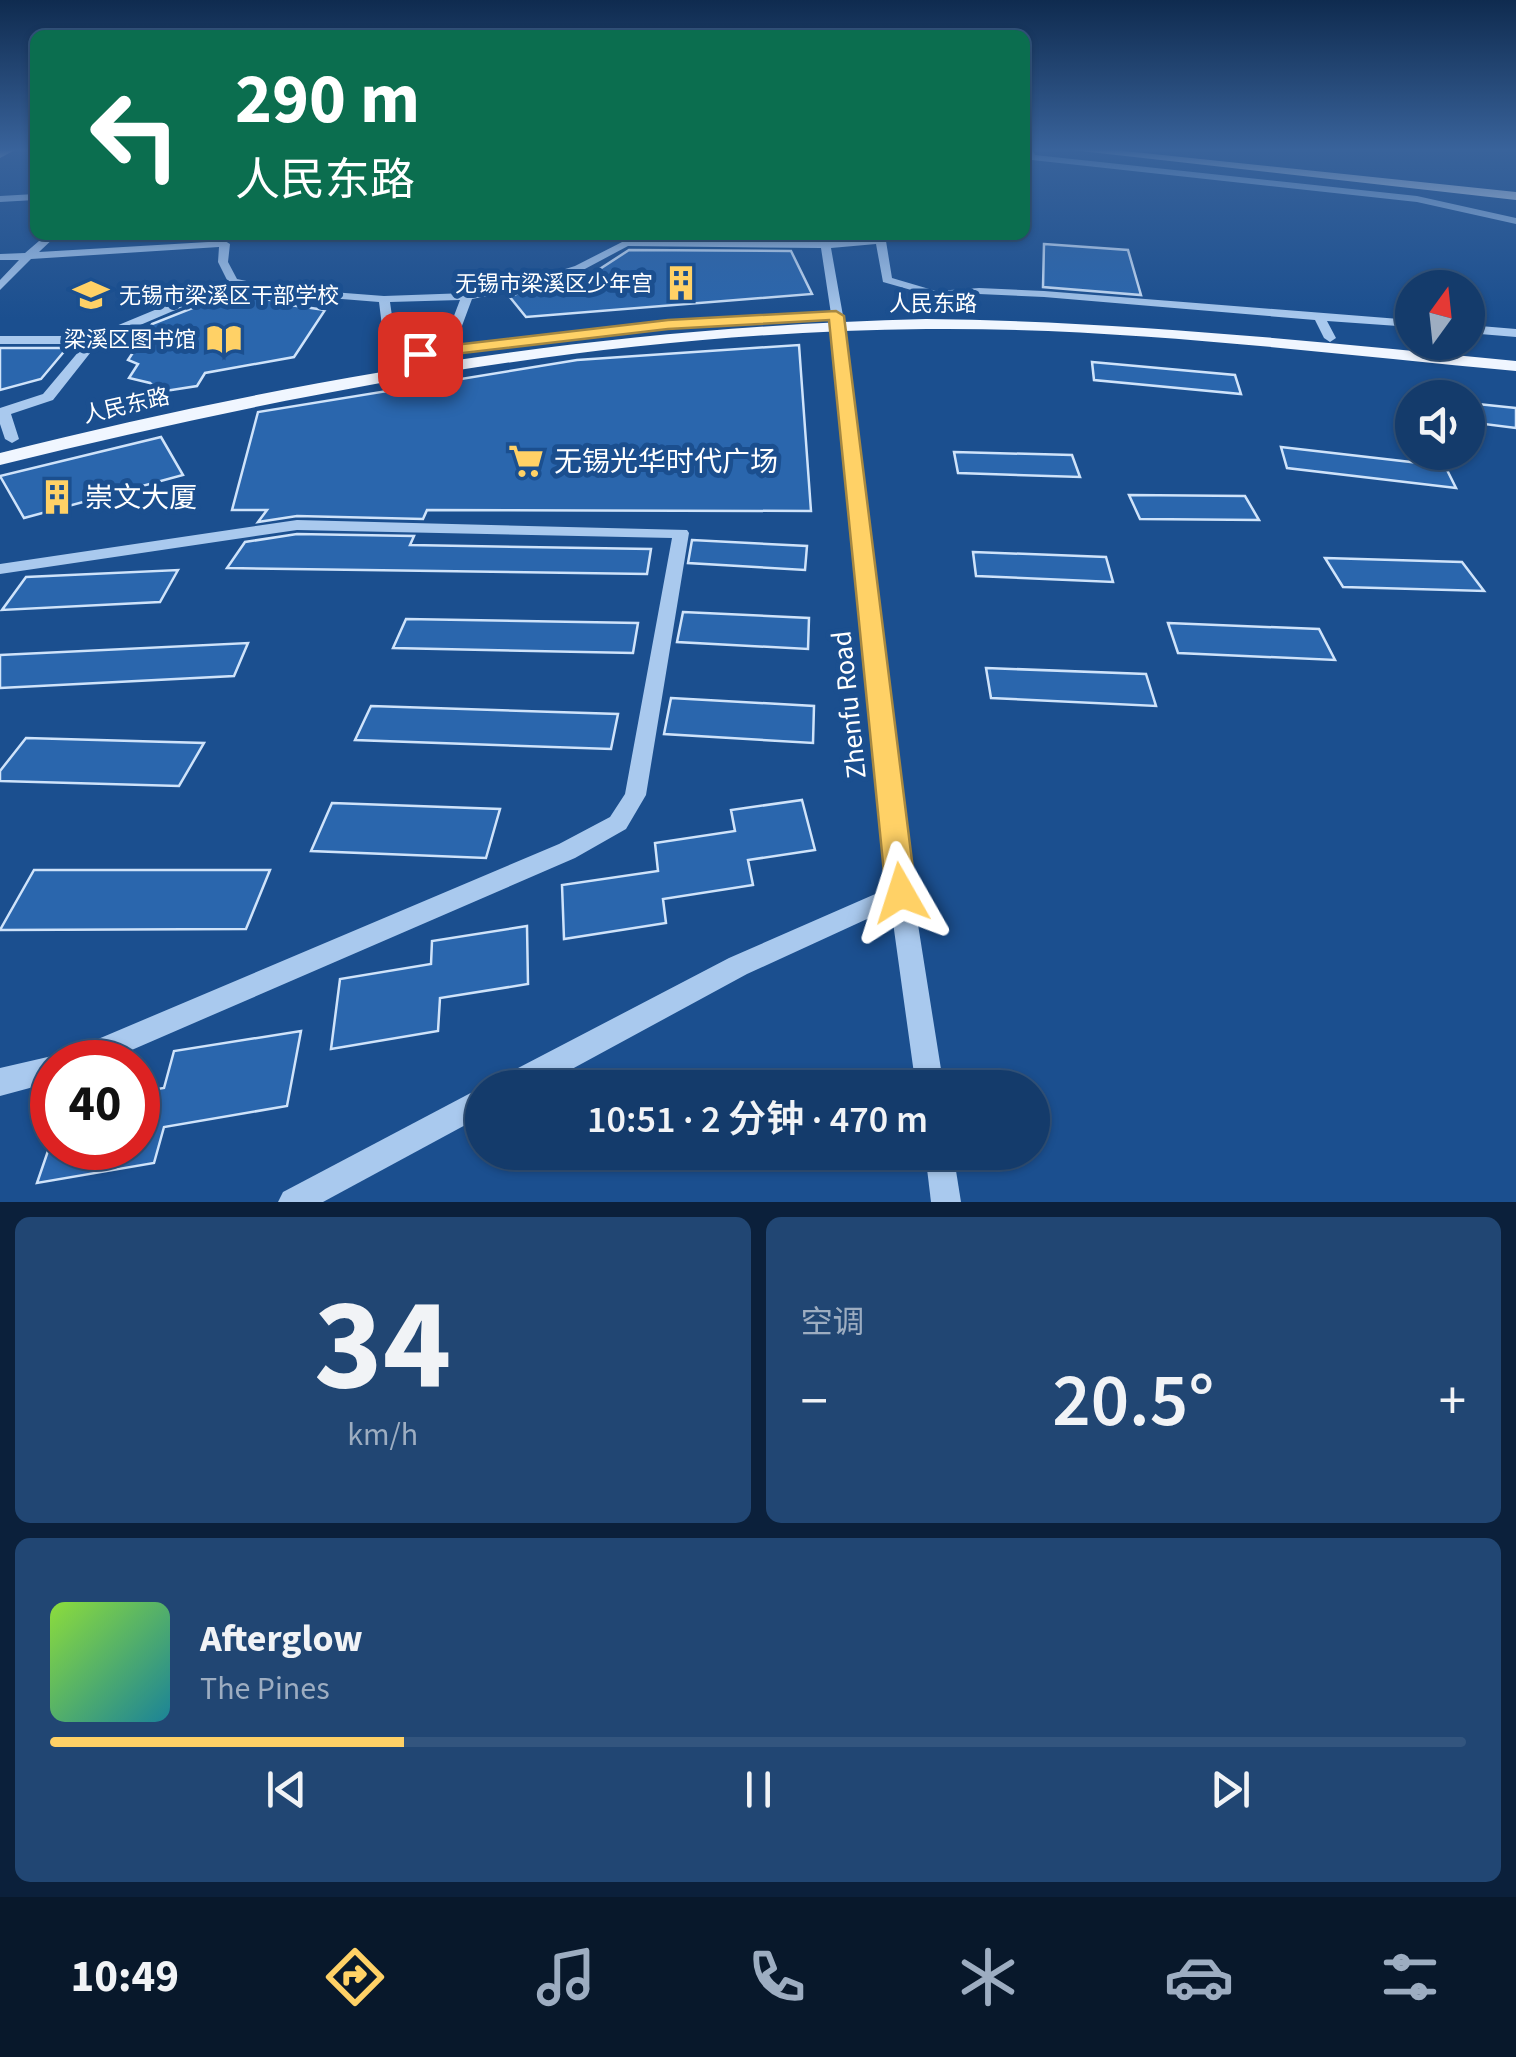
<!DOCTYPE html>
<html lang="zh">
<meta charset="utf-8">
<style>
body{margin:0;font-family:"Source Sans 3","Noto Sans SC",sans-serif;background:#214673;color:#f1f3f6;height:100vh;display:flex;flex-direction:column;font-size:38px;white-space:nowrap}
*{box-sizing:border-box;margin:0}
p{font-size:32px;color:#9dadc1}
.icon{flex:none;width:55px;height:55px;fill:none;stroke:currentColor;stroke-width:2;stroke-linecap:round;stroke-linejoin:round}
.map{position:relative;height:1202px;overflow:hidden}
.sheet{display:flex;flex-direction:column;gap:15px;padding:15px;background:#0b203b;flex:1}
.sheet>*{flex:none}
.banner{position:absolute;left:30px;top:30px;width:1000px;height:210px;border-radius:15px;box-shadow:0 2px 8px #0004,0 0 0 2px #33557e;background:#0b6e4f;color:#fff;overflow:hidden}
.needle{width:65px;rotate:15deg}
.tools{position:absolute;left:1395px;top:270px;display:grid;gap:20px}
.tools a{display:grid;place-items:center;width:90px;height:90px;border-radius:50%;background:#143b6b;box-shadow:0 2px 8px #0004,0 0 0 2px #33557e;font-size:50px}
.speed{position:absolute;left:30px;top:1040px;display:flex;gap:20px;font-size:50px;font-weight:700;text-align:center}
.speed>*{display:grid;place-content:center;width:130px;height:130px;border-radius:50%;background:#143b6b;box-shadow:0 2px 8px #0004,0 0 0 2px #33557e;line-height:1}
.speed .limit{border:15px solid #d22;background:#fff;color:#111}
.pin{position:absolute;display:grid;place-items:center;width:85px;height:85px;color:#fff;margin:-42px;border-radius:20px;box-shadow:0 5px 15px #0006}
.me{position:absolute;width:110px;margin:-55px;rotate:354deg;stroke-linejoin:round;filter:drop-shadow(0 0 8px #0008)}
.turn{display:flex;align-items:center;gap:35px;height:210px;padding:0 40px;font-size:45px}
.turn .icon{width:130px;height:130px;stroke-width:2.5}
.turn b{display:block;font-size:70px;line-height:85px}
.big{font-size:75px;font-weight:600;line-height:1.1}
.sheet .card{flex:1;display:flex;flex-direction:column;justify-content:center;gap:15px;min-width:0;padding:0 35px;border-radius:15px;background:#214673}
.sheet .dial{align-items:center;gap:0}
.dial b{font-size:130px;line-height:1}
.song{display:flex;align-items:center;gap:30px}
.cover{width:120px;height:120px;border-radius:15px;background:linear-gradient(135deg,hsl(90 70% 55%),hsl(190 70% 35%))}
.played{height:10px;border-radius:5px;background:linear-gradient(90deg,#ffd166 25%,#33557e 25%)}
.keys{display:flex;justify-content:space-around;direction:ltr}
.heat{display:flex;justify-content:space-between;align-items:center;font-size:55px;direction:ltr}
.sheet .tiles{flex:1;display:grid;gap:15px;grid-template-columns:1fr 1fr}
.card:last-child{grid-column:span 2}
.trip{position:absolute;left:465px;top:1070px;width:585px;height:100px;border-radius:50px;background:#143b6b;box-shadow:0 2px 8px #0004,0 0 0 2px #33557e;font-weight:600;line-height:100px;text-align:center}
.tabs{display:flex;height:160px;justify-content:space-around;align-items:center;background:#08182b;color:#9dadc1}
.tabs .icon{width:70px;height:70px}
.tabs .active{color:#ffd166}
.tabs b{font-size:45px;color:#f1f3f6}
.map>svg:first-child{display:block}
.building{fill:#2a66ad;stroke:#cfe3fa;stroke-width:2.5}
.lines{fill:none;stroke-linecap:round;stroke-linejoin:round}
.minor{fill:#a9c9ee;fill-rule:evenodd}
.major{fill:#f0f6ff;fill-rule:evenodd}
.route{fill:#ffd166;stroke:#a68842;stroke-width:2.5}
.labels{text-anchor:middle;stroke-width:10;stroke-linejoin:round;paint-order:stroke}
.far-poi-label{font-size:22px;fill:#fff;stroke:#1b4f8f;text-anchor:end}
.far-street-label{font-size:22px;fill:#fff;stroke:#1b4f8f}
.poi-label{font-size:28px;fill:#fff;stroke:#1b4f8f;text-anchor:start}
.street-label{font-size:28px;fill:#fff;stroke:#1b4f8f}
</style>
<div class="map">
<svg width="1516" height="1202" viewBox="0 0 1516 1202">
<rect width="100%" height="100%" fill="#1b4f8f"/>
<g class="building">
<polygon points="1044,244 1128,250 1141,295 1043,287"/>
<polygon points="629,250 791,251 812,294 526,317 509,296 595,272"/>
<polygon points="238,290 283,304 325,310 294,357 205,373 197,386 159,392 150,383 129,378 138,364 128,360 152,324"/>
<polygon points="799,345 811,511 427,510 423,519 297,516 258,522 267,510 232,510 258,412 577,360"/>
<polygon points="0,348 67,348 41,379 0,390"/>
<polygon points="1092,362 1235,375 1241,394 1094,380"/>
<polygon points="1468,403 1516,408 1516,428 1468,422"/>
<polygon points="161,437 183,475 24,518 0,476"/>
<polygon points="1281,447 1445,466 1456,488 1287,468"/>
<polygon points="954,452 1072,455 1080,477 958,473"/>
<polygon points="1129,495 1245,496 1259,520 1140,519"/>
<polygon points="297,534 414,536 410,545 651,549 647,574 227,568 245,542"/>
<polygon points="692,540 807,546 805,570 688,563"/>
<polygon points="973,552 1106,557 1113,582 976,576"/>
<polygon points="1325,558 1462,562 1484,591 1343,587"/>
<polygon points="178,570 160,602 2,610 26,577"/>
<polygon points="683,612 809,618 808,649 677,642"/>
<polygon points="406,619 638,623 633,653 393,648"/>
<polygon points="1168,623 1319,629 1335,660 1178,653"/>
<polygon points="248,643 234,676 0,688 0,655"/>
<polygon points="986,668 1146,674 1156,706 991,698"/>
<polygon points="671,698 814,706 813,743 664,734"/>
<polygon points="371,706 618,714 611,749 355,740"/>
<polygon points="26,738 204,743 179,786 0,781 0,771"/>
<polygon points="802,800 815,850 748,860 753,885 663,899 666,923 564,939 562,885 658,871 655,843 735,831 731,810"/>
<polygon points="332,803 500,809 486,858 311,851"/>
<polygon points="34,870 270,870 246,929 0,930"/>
<polygon points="527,926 528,984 440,998 438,1031 331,1049 340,979 431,964 432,941"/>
<polygon points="301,1031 287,1106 164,1127 154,1163 37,1183 49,1148 138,1148 138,1092 164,1088 174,1051"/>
</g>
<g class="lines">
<g class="minor">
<polygon points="1025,150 1033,150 1035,155 1417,196 1516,218 1516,224 1417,202 1032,160"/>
<polygon points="35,194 35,200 0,202 0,196"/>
<polygon points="46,235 57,235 39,252 225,241 230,244 228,262 237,279 280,288 384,296 467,293 517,284 575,266 626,240 820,242 819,235 829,235 830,242 881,238 886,241 892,278 936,291 979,288 1044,291 1412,320 1412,327 1327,321 1336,338 1330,342 1324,338 1315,320 1044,297 979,294 936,297 883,282 876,244 831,248 845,327 913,893 944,1088 916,1088 891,908 747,974 537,1088 496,1088 499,1078 729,958 889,888 833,327 821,248 628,246 583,270 523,289 472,299 453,350 447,354 441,350 460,300 390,302 398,358 392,362 386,358 379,302 280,294 234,285 98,343 53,400 11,414 19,439 12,443 5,439 0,424 0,408 43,394 85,344 0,344 0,336 92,336 227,280 218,262 219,247 31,259 0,290 0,280 19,260 0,260 0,254 25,253"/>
<polygon points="1468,325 1516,329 1516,337 1468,333"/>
<polygon points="297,520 687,530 689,533 646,795 626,829 575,858 104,1062 52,1062 52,1082 0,1096 0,1068 52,1056 62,1060 65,1053 559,844 610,817 625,794 672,538 297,530 0,574 0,564"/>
<polygon points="482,1087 482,1116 323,1202 278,1202 283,1192"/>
<polygon points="925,1152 953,1152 961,1202 931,1202"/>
</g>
<g class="major">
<polygon points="0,150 15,150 0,158"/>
<polygon points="1072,150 1115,150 1516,192 1516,200"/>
<path d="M926 319C1124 321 1319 342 1516 361V371C1320 353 1123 327 926 329 611 332 305 390 0 465V453C310 375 606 327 926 319Z"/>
</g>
</g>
<linearGradient id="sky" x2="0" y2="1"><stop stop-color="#0f2b4f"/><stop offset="0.47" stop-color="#39639b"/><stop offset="1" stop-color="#39639b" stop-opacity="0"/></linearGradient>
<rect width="1516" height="319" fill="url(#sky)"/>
<polygon class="route" points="836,311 844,316 916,893 912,903 901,907 890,903 886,893 829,320 668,329 420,358 411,354 420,349 668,320"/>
<defs>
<symbol id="building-bare" viewBox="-9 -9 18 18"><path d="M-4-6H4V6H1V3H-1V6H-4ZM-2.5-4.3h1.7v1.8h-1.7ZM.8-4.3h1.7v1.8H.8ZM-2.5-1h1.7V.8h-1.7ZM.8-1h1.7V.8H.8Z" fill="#ffd166" stroke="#1b4f8f" stroke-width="2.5" paint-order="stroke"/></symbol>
<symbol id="school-bare" viewBox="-9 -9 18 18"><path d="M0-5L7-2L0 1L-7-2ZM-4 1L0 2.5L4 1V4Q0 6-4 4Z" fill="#ffd166" stroke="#1b4f8f" stroke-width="2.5" paint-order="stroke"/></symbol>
<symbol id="library-bare" viewBox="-9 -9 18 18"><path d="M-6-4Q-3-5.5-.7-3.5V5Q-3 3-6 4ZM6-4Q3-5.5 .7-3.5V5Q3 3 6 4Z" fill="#ffd166" stroke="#1b4f8f" stroke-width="2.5" paint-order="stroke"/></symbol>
<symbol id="supermarket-bare" viewBox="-9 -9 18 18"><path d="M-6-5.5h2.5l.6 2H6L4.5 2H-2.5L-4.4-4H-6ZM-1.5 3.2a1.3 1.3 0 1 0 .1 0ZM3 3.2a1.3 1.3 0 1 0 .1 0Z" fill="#ffd166" stroke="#1b4f8f" stroke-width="2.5" paint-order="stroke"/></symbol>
</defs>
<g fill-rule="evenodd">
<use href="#building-bare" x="656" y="258" width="50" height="50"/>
<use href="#school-bare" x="66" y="270" width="50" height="50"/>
<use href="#library-bare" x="199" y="314" width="50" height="50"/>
<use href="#supermarket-bare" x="501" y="436" width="50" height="50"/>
<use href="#building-bare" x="32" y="472" width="50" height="50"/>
</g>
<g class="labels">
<g class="far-poi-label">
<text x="653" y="291">无锡市梁溪区少年宫</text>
<text x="119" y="303" text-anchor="start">无锡市梁溪区干部学校</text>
<text x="196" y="347">梁溪区图书馆</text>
</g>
<g class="far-street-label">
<text x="933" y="311">人民东路</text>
<text transform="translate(126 405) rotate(-13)" y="8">人民东路</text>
</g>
<g class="poi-label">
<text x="554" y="471">无锡光华时代广场</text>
<text x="85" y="507">崇文大厦</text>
</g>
<g class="street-label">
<text transform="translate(848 705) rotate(-96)" y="10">Zhenfu Road</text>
</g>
</g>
</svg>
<div class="tools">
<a><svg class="needle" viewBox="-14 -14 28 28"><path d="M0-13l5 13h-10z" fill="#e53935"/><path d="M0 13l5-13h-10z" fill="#9dadc1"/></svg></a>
<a><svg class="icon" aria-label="sound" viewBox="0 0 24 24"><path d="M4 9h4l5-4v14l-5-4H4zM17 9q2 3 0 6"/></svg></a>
</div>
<div class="speed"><div class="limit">40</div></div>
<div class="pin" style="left:420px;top:354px;background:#d93025"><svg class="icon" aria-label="arrive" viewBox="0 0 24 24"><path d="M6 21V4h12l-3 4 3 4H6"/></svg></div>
<svg class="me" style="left:901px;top:893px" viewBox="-20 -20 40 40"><path d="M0-17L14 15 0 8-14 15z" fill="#ffd166" stroke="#fff" stroke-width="4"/></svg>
<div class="trip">10:51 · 2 分钟 · 470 m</div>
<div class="banner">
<div class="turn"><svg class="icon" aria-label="left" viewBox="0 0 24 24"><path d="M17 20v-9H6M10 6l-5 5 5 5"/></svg><div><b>290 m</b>人民东路</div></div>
</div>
</div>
<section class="sheet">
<div class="tiles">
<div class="card dial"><b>34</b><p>km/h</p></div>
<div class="card"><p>空调</p>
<div class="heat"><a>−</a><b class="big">20.5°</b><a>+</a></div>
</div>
<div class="card">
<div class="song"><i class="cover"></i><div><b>Afterglow</b><p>The Pines</p></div></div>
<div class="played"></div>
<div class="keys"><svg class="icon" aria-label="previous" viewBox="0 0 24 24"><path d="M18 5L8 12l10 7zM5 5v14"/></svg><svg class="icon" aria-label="pause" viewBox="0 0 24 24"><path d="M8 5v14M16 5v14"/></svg><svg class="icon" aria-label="next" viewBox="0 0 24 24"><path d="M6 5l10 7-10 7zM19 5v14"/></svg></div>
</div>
</div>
</section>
<nav class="tabs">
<b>10:49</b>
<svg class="icon active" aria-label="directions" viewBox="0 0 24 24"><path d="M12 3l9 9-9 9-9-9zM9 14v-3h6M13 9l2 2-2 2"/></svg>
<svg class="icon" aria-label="music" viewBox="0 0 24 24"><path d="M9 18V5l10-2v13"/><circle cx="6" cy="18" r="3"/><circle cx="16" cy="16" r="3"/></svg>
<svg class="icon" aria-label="phone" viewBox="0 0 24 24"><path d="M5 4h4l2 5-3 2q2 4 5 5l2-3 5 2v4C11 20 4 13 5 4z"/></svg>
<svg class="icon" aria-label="climate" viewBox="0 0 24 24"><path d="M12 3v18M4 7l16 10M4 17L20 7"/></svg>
<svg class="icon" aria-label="car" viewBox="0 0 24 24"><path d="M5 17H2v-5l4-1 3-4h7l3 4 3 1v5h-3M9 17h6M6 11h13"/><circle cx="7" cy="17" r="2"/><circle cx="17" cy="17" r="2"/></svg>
<svg class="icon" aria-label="filters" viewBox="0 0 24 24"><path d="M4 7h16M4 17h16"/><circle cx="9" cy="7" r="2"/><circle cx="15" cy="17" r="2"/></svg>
</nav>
